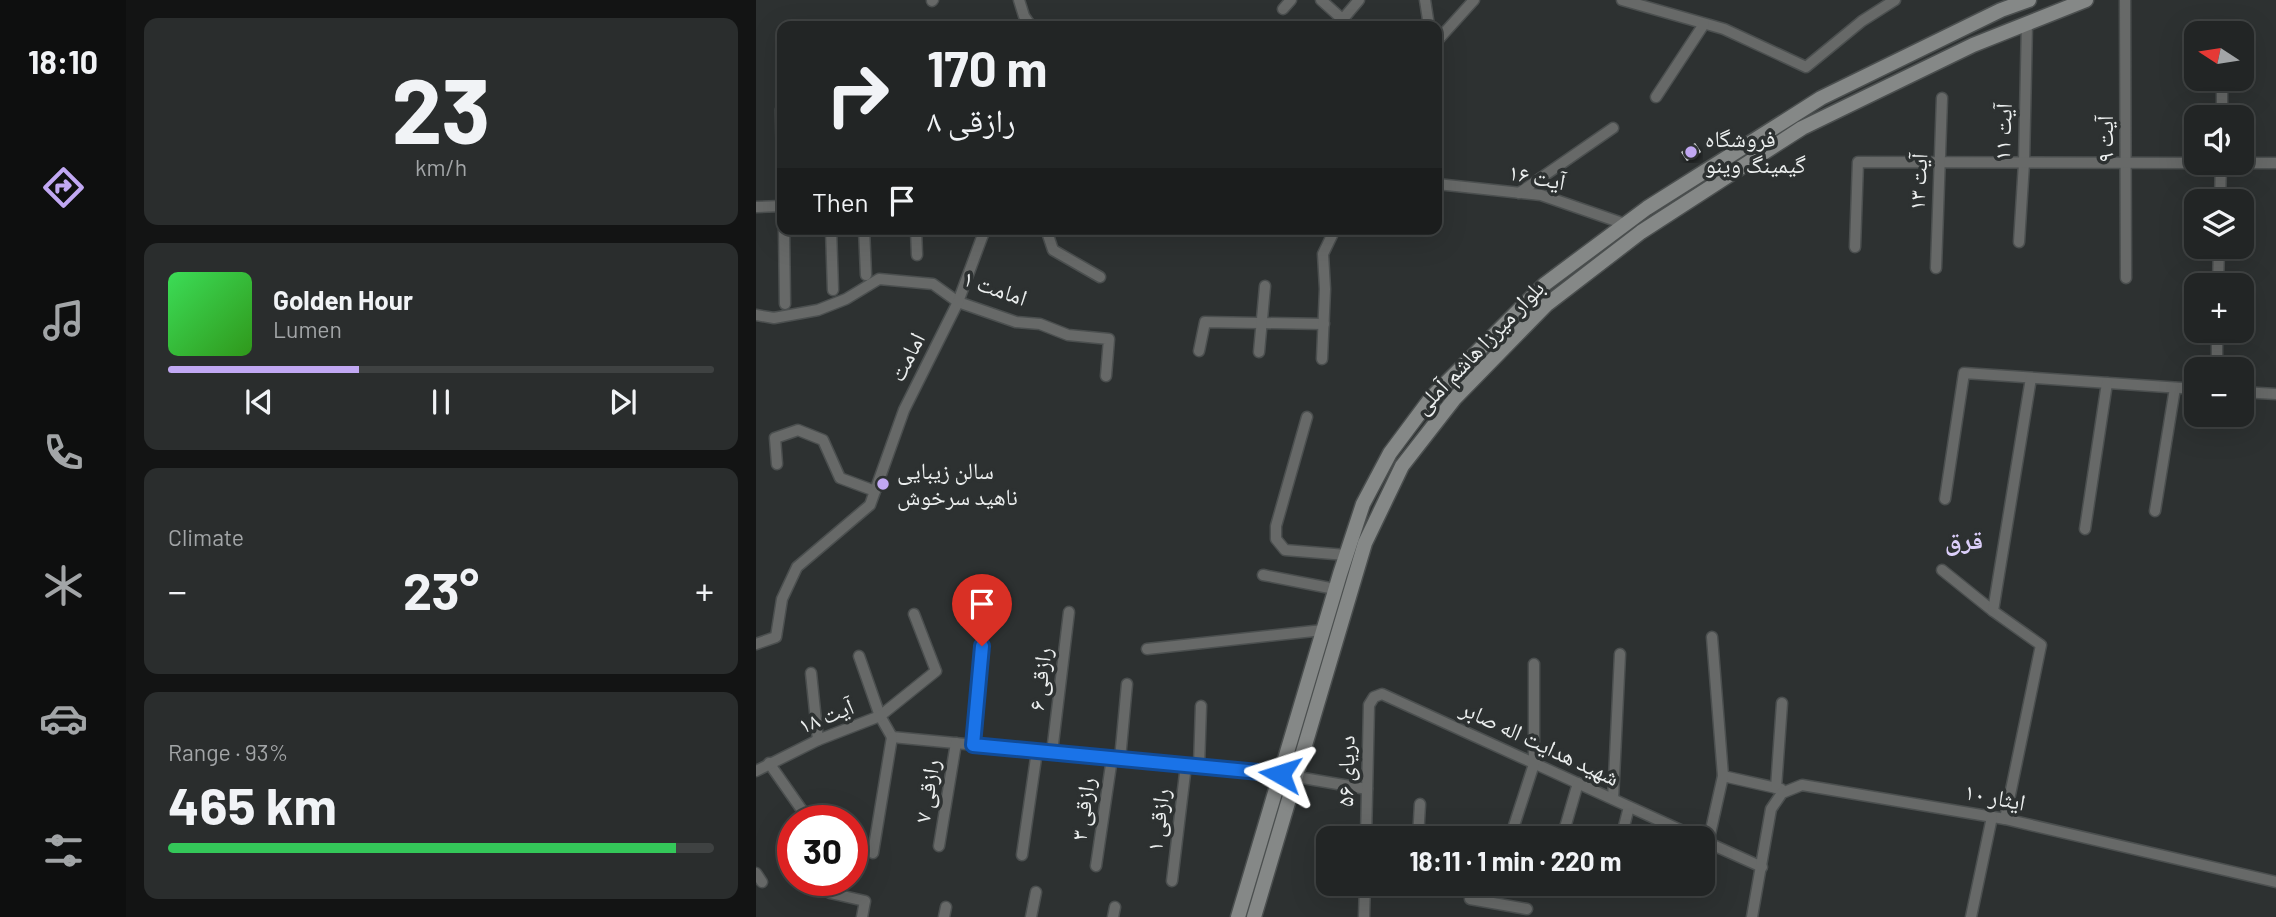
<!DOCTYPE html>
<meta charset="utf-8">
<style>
body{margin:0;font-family:Barlow,"Noto Naskh Arabic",sans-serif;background:#2a2d2d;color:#f1f3f6;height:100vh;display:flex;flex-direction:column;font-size:26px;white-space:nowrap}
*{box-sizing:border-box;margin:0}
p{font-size:23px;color:#a2a5a7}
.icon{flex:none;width:38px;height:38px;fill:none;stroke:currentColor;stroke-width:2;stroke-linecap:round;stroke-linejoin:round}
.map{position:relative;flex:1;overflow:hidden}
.sheet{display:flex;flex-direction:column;gap:18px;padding:18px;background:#131414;width:630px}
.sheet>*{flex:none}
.top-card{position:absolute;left:21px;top:21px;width:665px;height:214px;border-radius:14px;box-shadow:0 7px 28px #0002,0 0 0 2px #3f4242;background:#222525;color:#f1f3f6;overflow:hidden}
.needle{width:46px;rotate:282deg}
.buttons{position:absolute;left:1428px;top:21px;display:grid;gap:14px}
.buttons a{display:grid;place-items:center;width:70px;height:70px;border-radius:14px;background:#222525;box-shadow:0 7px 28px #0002,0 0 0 2px #3f4242;font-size:35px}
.speed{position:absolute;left:21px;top:805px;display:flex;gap:14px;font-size:35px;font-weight:700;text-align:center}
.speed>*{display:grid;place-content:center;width:91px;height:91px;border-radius:50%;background:#222525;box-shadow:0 7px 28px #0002,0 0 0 2px #3f4242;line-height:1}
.speed .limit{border:10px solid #d22;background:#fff;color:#111}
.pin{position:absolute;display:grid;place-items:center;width:60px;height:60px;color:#fff;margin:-72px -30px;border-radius:50% 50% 50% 0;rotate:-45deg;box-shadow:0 0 7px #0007}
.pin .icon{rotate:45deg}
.me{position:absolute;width:77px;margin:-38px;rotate:276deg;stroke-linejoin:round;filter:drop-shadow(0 0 5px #0008)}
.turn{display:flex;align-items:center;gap:24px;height:147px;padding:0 35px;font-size:32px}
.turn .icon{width:91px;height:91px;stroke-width:2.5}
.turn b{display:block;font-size:49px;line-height:60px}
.then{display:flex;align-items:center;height:66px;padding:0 35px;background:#0003;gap:14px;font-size:26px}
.big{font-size:52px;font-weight:700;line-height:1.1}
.sheet .widget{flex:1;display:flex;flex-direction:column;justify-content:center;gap:10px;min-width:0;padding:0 24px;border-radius:14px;background:#2a2d2d}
.sheet .dial{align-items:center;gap:0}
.dial b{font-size:91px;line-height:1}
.song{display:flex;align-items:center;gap:21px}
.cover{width:84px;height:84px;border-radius:10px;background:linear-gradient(135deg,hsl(130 70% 55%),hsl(110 70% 35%))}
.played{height:7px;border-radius:4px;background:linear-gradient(90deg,#c1a8f3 35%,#3f4242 35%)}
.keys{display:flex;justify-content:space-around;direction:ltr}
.heat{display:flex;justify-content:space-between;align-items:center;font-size:38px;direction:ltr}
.charge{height:10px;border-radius:5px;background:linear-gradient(90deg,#34c759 93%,#3f4242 0)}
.trip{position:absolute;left:560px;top:826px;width:399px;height:70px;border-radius:14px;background:#222525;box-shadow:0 7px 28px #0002,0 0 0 2px #3f4242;font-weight:700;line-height:70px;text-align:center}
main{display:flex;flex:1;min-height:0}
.menu{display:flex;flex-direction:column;width:126px;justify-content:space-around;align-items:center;background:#0e0f0f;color:#a2a5a7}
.menu .icon{width:49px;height:49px}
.menu .current{color:#c1a8f3}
.menu b{font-size:32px;color:#f1f3f6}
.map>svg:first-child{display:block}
.building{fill:#d3d8da;filter:url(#shadow)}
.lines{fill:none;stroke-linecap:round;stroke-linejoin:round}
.street-casing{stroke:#4b4f4f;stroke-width:13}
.secondary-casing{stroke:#4b4f4f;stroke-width:17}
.street{stroke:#676968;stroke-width:10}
.secondary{stroke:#858887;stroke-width:14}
.route-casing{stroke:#114b97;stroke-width:18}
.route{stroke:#1a73e8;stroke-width:12}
.poi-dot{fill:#c1a8f3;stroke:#2d3131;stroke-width:2.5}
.labels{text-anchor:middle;stroke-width:7;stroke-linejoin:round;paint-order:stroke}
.street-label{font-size:23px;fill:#ebeeee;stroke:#2d3131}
.poi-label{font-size:23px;fill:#ebeeee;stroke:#2d3131;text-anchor:start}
.quarter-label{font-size:26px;font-weight:bold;fill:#dccffa;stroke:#2d3131}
</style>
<main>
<nav class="menu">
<b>18:10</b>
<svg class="icon current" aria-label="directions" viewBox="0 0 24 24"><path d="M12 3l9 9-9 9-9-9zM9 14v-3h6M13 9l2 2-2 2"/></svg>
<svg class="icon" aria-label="music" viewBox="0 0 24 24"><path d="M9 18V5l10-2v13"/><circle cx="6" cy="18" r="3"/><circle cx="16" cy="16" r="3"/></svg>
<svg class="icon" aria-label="phone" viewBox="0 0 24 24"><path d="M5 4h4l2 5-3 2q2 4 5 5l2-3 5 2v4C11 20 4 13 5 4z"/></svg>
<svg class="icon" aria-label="climate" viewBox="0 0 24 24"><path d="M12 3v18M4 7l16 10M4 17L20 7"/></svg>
<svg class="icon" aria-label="car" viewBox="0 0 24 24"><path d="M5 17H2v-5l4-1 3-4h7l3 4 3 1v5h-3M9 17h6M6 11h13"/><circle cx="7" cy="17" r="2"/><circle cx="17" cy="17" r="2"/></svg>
<svg class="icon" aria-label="filters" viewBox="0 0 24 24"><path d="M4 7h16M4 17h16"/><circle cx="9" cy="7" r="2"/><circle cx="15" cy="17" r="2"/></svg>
</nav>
<section class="sheet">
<div class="widget dial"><b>23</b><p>km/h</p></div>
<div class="widget">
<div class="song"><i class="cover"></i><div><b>Golden Hour</b><p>Lumen</p></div></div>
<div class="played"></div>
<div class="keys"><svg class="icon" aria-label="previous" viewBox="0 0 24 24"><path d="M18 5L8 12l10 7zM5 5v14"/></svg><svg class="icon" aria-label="pause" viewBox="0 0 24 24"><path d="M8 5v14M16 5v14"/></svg><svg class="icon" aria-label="next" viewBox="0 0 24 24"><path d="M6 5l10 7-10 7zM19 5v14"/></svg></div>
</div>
<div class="widget"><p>Climate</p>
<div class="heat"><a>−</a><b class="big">23°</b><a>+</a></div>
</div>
<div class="widget"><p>Range · 93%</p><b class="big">465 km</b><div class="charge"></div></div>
</section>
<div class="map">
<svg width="1520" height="917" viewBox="0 0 1520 917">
<defs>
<filter id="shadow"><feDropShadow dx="2" dy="4" stdDeviation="3.5" flood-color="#0009"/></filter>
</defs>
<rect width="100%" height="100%" fill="#2d3131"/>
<polygon class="building" points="939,143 945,152 931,161 925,152"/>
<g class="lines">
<defs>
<g id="street">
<polyline points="263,0 268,16 275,26"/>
<polyline points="565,0 594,26"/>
<polyline points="669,0 673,26"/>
<polyline points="866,0 968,29 1050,67 1106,21 1139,0"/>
<polyline points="1369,0 1370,278"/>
<polyline points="176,1 177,0"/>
<polyline points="527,9 535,0"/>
<polyline points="581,26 603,0"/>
<polyline points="1467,33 1467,26"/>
<polyline points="681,41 718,0"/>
<polyline points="900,97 948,24"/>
<polyline points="25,110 26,169"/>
<polyline points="1466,117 1466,79"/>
<polyline points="1486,163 1520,163"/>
<polyline points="681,184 785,195 869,224"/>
<polyline points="763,193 857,128"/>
<polyline points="1464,201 1465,163"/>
<polyline points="0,207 26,206"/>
<polyline points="28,229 29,304"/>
<polyline points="75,229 77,290"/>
<polyline points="108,229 110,275"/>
<polyline points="160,229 161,255"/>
<polyline points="290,229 297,250 344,277"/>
<polyline points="1263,242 1268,163 1271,23"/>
<polyline points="1099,247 1102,162 1440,163"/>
<polyline points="1180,268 1186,98"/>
<polyline points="1462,285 1463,247"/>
<polyline points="0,315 18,318 62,310 90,299 123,279 177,284 202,302 260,322 284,324 312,335 353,339 350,376"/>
<polyline points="443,351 449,322 568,324"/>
<polyline points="503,352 509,286"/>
<polyline points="1461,357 1461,331"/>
<polyline points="566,359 569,289 567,254 579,229"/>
<polyline points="1486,392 1520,394"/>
<polyline points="551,417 520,526 520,539 529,550 590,555"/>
<polyline points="21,464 19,438 42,430 67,440 84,478 119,491"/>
<polyline points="1189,499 1208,373 1440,389"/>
<polyline points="1399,511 1419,388"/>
<polyline points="1329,529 1351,383"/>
<polyline points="1186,570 1237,611"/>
<polyline points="507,575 579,589"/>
<polyline points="0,644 20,637 26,599 41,567 114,505 148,410 202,302 229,229"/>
<polyline points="391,649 567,630"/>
<polyline points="103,656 124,716 136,737"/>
<polyline points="55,673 62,740"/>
<polyline points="136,737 524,774"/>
<polyline points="217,745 226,646"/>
<polyline points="296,752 313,612"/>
<polyline points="364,759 371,684"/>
<polyline points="13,763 48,813"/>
<polyline points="443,766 445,706"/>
<polyline points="0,771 62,740 124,716 180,671 158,614"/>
<polyline points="967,776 1025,789"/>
<polyline points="541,777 611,789"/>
<polyline points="1020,788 1026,703"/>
<polyline points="857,799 864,654"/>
<polyline points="1249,819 1285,645 1237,611 1275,378"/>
<polyline points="610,838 613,705 618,697 626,694 942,838"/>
<polyline points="662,838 664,804"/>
<polyline points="754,838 778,764 778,664"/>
<polyline points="806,838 822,783"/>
<polyline points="865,838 873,807"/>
<polyline points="948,841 1006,867"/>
<polyline points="952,843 967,776 956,637"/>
<polyline points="183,846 200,743"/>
<polyline points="117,853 136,737"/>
<polyline points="266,855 281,751"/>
<polyline points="340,866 356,758"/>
<polyline points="0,873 6,882"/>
<polyline points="416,881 430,765"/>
<polyline points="74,893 109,901 106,917"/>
<polyline points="714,899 771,909"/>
<polyline points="188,917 190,907"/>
<polyline points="275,917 280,892"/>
<polyline points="357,917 359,907"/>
<polyline points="608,917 609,884"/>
<polyline points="996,917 1015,809 1026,793 1046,785 1249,819 1520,882"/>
<polyline points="1215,917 1236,817"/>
</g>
<g id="secondary">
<polyline points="482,917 584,574 607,504 634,453 675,398 789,284 891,208 1065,98 1245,10 1273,0"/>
<polyline points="498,917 609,543 646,466 699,398 790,305 885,232 1046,128 1217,45 1330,0"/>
</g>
</defs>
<use href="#street" class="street-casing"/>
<use href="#secondary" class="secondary-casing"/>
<use href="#street" class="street"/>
<use href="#secondary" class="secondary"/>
</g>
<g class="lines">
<defs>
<polyline id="route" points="226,646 217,745 524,774"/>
</defs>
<use href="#route" class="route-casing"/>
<use href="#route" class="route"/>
</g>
<g class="poi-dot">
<circle cx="935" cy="152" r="7"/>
<circle cx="127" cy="484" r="7"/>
</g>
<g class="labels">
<g class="street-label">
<text transform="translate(1247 132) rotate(-88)" y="8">آیت ۱۱</text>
<text transform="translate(1349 139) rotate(-90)" y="8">آیت ۹</text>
<text transform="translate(781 177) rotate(11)" y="8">آیت ۱۶</text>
<text transform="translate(1162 182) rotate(-87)" y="8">آیت ۱۳</text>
<text transform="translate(239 288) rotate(19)" y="8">امامت ۱</text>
<text transform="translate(723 347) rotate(-46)" y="8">بلوار میرزا هاشم آملی</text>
<text transform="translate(151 357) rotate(-63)" y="8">امامت</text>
<text transform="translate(284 679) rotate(-83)" y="8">رازقی ۶</text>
<text transform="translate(70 716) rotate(-22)" y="8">آیت ۱۸</text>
<text transform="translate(784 743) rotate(25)" y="8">شهید هدایت اله صابر</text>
<text transform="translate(590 771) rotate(-89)" y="8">دریای ۵۶</text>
<text transform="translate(171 791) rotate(-81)" y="8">رازقی ۷</text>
<text transform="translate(1239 797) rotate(11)" y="8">ایثار ۱۰</text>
<text transform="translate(327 809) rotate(-82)" y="8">رازقی ۳</text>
<text transform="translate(402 820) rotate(-83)" y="8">رازقی ۱</text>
</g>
<g class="poi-label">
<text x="949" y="147">فروشگاه<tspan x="949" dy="26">گیمینگ وینو</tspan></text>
<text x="141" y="479">سالن زیبایی<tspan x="141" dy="26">ناهید سرخوش</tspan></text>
</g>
<g class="quarter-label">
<text x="1208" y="549">قرق</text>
</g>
</g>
</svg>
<div class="buttons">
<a><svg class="needle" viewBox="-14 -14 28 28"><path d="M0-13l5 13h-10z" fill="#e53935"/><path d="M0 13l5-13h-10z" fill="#a2a5a7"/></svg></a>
<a><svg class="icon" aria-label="sound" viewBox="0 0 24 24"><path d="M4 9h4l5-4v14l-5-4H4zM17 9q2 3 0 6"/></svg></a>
<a><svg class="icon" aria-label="layers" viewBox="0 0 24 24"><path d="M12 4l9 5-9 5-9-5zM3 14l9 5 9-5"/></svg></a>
<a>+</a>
<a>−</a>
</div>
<div class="speed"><div class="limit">30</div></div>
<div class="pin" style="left:226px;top:646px;background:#d93025"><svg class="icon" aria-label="arrive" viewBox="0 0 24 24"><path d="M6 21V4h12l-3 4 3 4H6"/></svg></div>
<svg class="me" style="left:524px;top:774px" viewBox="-20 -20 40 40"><path d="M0-17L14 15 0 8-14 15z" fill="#1a73e8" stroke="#fff" stroke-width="4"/></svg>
<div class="trip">18:11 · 1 min · 220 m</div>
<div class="top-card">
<div class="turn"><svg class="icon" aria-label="right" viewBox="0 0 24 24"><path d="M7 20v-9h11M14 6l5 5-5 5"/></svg><div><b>170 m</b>رازقی ۸</div></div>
<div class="then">Then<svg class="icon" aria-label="arrive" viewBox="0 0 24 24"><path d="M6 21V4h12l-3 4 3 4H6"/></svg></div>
</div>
</div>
</main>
